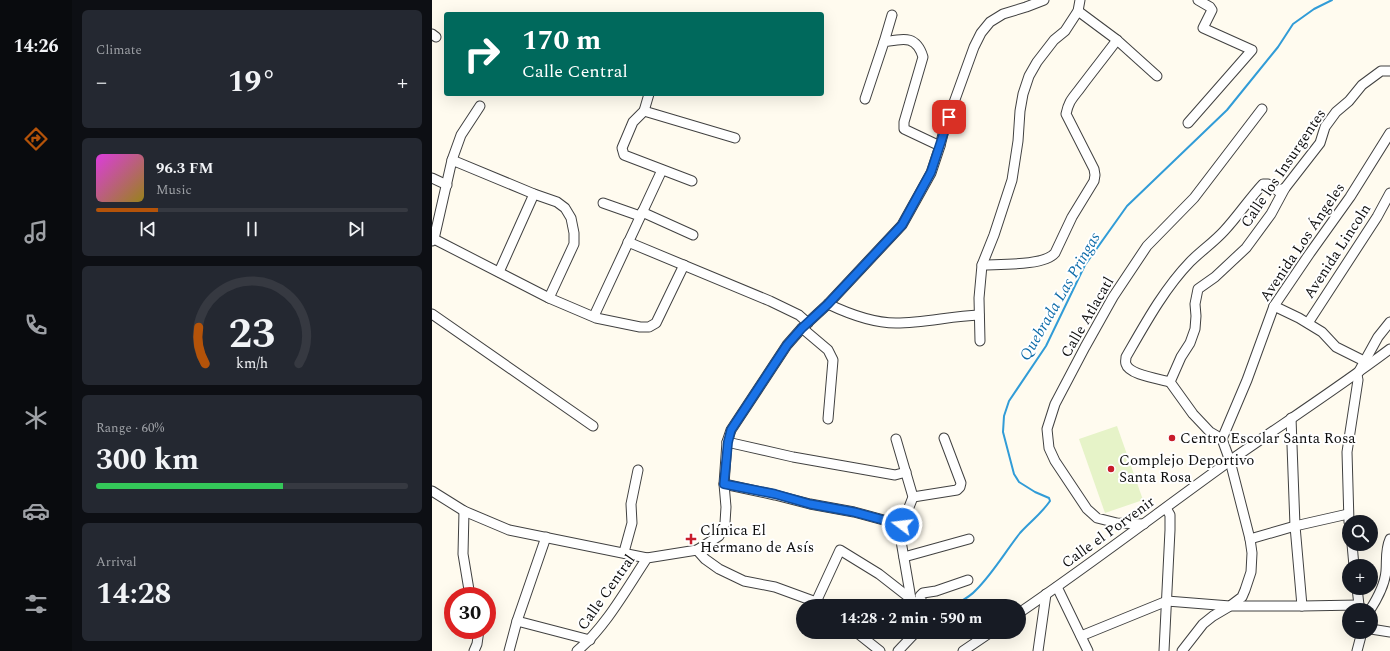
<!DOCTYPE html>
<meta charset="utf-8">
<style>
body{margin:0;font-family:Spectral,serif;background:#242831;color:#f1f3f6;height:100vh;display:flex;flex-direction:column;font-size:15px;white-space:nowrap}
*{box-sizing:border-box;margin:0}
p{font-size:13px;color:#9ea1a6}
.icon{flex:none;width:22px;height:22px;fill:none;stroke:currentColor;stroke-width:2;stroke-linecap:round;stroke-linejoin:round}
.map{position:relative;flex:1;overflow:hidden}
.details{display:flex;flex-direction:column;gap:10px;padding:10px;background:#0d0f14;width:360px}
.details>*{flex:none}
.hud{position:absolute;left:12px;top:12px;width:380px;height:84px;border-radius:4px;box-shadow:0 4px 16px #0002;background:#00695c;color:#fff;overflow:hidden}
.controls{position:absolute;left:910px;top:515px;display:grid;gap:8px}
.controls a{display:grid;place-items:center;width:36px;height:36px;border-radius:50%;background:#171b24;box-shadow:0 4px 16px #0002;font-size:20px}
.speed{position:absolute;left:12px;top:587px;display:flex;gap:8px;font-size:20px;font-weight:700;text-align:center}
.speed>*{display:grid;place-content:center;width:52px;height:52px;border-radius:50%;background:#171b24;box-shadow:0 4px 16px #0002;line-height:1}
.speed .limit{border:6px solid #d22;background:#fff;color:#111}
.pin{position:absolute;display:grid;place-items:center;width:34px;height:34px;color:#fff;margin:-17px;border-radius:8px;box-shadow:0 2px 6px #0006}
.me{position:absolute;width:44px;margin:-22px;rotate:285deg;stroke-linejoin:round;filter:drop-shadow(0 0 3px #0008)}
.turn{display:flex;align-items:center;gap:14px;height:84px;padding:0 12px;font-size:18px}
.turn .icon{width:52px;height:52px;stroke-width:2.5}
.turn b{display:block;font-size:28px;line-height:34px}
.big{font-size:30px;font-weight:700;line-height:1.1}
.details .tile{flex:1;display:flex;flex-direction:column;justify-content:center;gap:6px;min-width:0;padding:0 14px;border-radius:6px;background:#242831}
.details .dial{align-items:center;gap:0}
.dial svg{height:104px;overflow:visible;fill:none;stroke:#363941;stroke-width:7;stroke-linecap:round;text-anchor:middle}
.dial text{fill:#f1f3f6;stroke:none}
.song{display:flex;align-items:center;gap:12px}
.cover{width:48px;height:48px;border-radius:6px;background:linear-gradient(135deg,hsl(300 70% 55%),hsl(50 70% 35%))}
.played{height:4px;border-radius:2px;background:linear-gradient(90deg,#b45309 20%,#363941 20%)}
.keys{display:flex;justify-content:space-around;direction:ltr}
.heat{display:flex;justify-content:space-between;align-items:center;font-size:22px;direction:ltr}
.charge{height:6px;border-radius:3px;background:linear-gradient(90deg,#34c759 60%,#363941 0)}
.trip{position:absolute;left:364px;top:599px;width:230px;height:40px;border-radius:20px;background:#171b24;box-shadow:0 4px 16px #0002;font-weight:700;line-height:40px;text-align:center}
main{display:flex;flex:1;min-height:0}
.tabs{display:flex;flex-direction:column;width:72px;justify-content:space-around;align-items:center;background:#090b0e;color:#9ea1a6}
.tabs .icon{width:28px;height:28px}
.tabs .on{color:#b45309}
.tabs b{font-size:18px;color:#f1f3f6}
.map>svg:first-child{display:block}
.pitch{fill:#e6f3c8}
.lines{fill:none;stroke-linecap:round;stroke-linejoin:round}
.stream{stroke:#319cd7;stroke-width:2}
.minor-casing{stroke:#414141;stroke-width:11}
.minor{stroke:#fff;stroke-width:9}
.route-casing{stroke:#114b97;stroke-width:10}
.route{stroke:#1a73e8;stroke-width:7}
.poi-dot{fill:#c81c2b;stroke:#fff;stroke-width:1.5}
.labels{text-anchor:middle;stroke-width:4;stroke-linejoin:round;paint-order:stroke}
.street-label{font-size:15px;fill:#0e0e0e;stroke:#fff}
.poi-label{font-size:15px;fill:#0e0e0e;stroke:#fff;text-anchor:start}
.water-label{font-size:16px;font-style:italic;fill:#0e6ca9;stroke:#fff}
</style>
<main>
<nav class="tabs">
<b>14:26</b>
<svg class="icon on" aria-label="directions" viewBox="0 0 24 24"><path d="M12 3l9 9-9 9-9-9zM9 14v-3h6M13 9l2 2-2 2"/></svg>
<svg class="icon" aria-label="music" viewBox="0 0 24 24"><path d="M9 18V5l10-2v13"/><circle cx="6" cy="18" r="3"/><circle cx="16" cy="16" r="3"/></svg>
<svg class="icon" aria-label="phone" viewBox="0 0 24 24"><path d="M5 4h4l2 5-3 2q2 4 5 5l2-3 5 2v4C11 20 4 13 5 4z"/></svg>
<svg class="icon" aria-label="climate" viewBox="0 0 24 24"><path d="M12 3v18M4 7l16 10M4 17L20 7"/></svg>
<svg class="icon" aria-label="car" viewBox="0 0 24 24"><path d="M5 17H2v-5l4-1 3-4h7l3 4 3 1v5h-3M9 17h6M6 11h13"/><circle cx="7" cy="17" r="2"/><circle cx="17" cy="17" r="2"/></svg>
<svg class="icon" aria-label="filters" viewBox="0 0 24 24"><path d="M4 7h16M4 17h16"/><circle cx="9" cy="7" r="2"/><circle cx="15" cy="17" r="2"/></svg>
</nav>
<section class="details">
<div class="tile"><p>Climate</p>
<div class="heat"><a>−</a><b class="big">19°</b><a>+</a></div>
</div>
<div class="tile">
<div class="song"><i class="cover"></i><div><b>96.3 FM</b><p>Music</p></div></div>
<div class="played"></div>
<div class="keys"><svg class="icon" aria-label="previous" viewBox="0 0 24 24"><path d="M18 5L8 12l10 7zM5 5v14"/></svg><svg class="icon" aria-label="pause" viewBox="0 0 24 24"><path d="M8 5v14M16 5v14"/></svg><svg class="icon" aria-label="next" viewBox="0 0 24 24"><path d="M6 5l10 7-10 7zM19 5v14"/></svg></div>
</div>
<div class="tile dial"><svg viewBox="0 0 100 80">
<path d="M14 69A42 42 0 1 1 86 69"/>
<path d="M14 69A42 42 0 0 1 9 41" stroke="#b45309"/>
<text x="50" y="56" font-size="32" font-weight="700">23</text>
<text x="50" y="72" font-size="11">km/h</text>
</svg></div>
<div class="tile"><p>Range · 60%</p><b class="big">300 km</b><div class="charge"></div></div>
<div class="tile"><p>Arrival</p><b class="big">14:28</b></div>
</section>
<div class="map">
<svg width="958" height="651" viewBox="0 0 958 651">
<rect width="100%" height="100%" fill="#fffbef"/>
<polygon class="pitch" points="685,426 711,500 673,513 647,439"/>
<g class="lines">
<path class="stream" d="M521 606C529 601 538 597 544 590 561 573 573 552 588 533 598 522 609 514 618 501L617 498 603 492 587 482 582 474 571 432 572 416 577 401 614 346 653 265 695 206 795 110 846 47 861 24 882 9 900 0"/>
<defs>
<g id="minor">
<polyline points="646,11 685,40 725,76"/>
<polyline points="0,34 4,37"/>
<polyline points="452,42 460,15"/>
<polyline points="217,94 212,111 201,122 190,148 192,155 260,181"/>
<path d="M433 99 452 42C470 39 484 34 491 57L472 122V129L508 146"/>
<polyline points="212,111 303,138"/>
<polyline points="756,123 820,50 771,28 780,10 778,7 766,0"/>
<polyline points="20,160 29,135 48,106"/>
<polyline points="0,178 15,185"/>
<polyline points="171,203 208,216"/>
<polyline points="210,212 261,235"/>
<polyline points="2,239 20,160 102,194 125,202 133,208 139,218 142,233 142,244 117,298"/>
<polyline points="0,241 2,239 117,298 164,318 208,327 217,327 224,323 252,265"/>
<polyline points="196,242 338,301 367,315 376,323"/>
<path d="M550 265C568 264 612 266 623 253L640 217 662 181 663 175 662 169 634 114C637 100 641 98 649 87 661 71 673 56 685 40"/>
<polyline points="67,272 102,194"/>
<path d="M396 304C417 314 441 323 464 323 492 323 519 316 547 315"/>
<polyline points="842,306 867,318 890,332 904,347 932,361"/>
<polyline points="0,314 161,426"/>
<polyline points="162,316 230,170"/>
<polyline points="876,323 945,217 958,193"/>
<polyline points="370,328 396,350 401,360 396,419"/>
<polyline points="548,341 547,298 550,265 562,235 580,180 586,141 588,111 591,94 597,76 605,62 622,40 633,31 646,11 648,0"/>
<path d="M738 382C728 379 697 375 694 364 693 362 694 360 694 357 713 324 732 289 758 262 769 251 782 242 792 231 806 216 817 199 831 184H836L846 191 853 188"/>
<polyline points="859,418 863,526 870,606"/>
<polyline points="464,439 481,497 470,525 469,541 479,599 486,606"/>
<polyline points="790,439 815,380 842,306 878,253 918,197 958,133"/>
<polyline points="295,442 361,457 463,475 474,472"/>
<polyline points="292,484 343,495 378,504 422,512 470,525"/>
<polyline points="0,491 32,511 77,530 215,558"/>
<polyline points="481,497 525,490 528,487 529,483 512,438"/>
<polyline points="32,511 31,554 38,596"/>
<polyline points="917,522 915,452 926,380 925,375 946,337 958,322"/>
<polyline points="712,524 685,523 665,518 655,509 623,461 617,448 615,429 623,404 653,347 681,297 715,246 762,198 830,109"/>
<polyline points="818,539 863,526 916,514"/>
<polyline points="920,544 922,566"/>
<polyline points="265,550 273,559 287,569 312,581 343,587 395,606"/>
<polyline points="192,552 200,523 199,504 206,470"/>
<polyline points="472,557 537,539"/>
<polyline points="625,587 656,651"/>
<polyline points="925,588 927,605 929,610"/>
<polyline points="384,602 408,550 447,574 479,599"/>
<polyline points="491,606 488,596 491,593 504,591 536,580"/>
<path d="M938 610C945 599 953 584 954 571 955 560 953 550 958 539"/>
<path d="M587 613C659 564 728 511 799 460 852 423 906 388 958 349"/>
<polyline points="85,621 114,537"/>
<polyline points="939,629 958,632"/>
<polyline points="424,632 448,651"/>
<polyline points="649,636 735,601 798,606 810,597 813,590 819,572 820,553 818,539 798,461 790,439 778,432 761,414 738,382 749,357 758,343 763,329 764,316 763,304 766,289 783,277 814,248 839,214 853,188 888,143 893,127 904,112 917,101 930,85 949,71 958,71"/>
<polyline points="42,651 45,644 47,630"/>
<polyline points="77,651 85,621 158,640"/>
<path d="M145 651C173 628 195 588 215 558L265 550 287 536 293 523 294 507 292 484 295 442 299 430 355 345 370 328 396 304 470 225 499 173 508 146 512 130 542 47 549 33 558 22 571 14 594 7 612 0"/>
<polyline points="466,651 484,632"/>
<polyline points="531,651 559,632"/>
<polyline points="606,651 614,594"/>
<polyline points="732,651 738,530 738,515 734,508"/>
<polyline points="750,651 771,624 781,616 798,606 870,606 927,605"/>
<polyline points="925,651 930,632"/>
</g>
</defs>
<use href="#minor" class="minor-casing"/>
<use href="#minor" class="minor"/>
</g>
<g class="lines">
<defs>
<polyline id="route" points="470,525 422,512 378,504 343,494 292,484 296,442 299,430 355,345 370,328 396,304 470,225 499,172 517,117"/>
</defs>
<use href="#route" class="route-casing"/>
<use href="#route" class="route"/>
</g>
<g class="poi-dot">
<circle cx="740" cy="438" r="4"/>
<circle cx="679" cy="469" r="4"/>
<path d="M257 533h4v4h4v4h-4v4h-4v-4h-4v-4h4z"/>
</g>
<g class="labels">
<g class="street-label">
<text transform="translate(851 168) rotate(-56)" y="5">Calle los Insurgentes</text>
<text transform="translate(870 242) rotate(-56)" y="5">Avenida Los Ángeles</text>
<text transform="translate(905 251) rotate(-57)" y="5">Avenida Lincoln</text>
<text transform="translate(655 317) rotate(-60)" y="5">Calle Atlacatl</text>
<text transform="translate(676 532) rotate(-36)" y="5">Calle el Porvenir</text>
<text transform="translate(174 592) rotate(-55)" y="5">Calle Central</text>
</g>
<g class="poi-label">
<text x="748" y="443">Centro Escolar Santa Rosa</text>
<text x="687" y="465">Complejo Deportivo<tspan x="687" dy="17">Santa Rosa</tspan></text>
<text x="268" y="535">Clínica El<tspan x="268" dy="17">Hermano de Asís</tspan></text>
</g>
<g class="water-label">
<text transform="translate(627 296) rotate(-60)" y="6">Quebrada Las Pringas</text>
</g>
</g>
</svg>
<div class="controls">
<a><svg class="icon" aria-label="search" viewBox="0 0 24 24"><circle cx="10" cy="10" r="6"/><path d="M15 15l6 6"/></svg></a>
<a>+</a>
<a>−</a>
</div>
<div class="speed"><div class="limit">30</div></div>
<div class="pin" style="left:517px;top:117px;background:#d93025"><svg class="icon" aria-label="arrive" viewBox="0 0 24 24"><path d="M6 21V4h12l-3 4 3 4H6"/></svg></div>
<svg class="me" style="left:470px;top:525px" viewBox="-20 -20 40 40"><circle r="17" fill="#1a73e8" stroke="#fff" stroke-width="3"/><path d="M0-11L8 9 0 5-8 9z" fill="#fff"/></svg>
<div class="trip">14:28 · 2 min · 590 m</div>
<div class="hud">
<div class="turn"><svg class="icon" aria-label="right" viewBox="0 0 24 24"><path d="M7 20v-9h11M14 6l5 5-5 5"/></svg><div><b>170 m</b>Calle Central</div></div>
</div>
</div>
</main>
